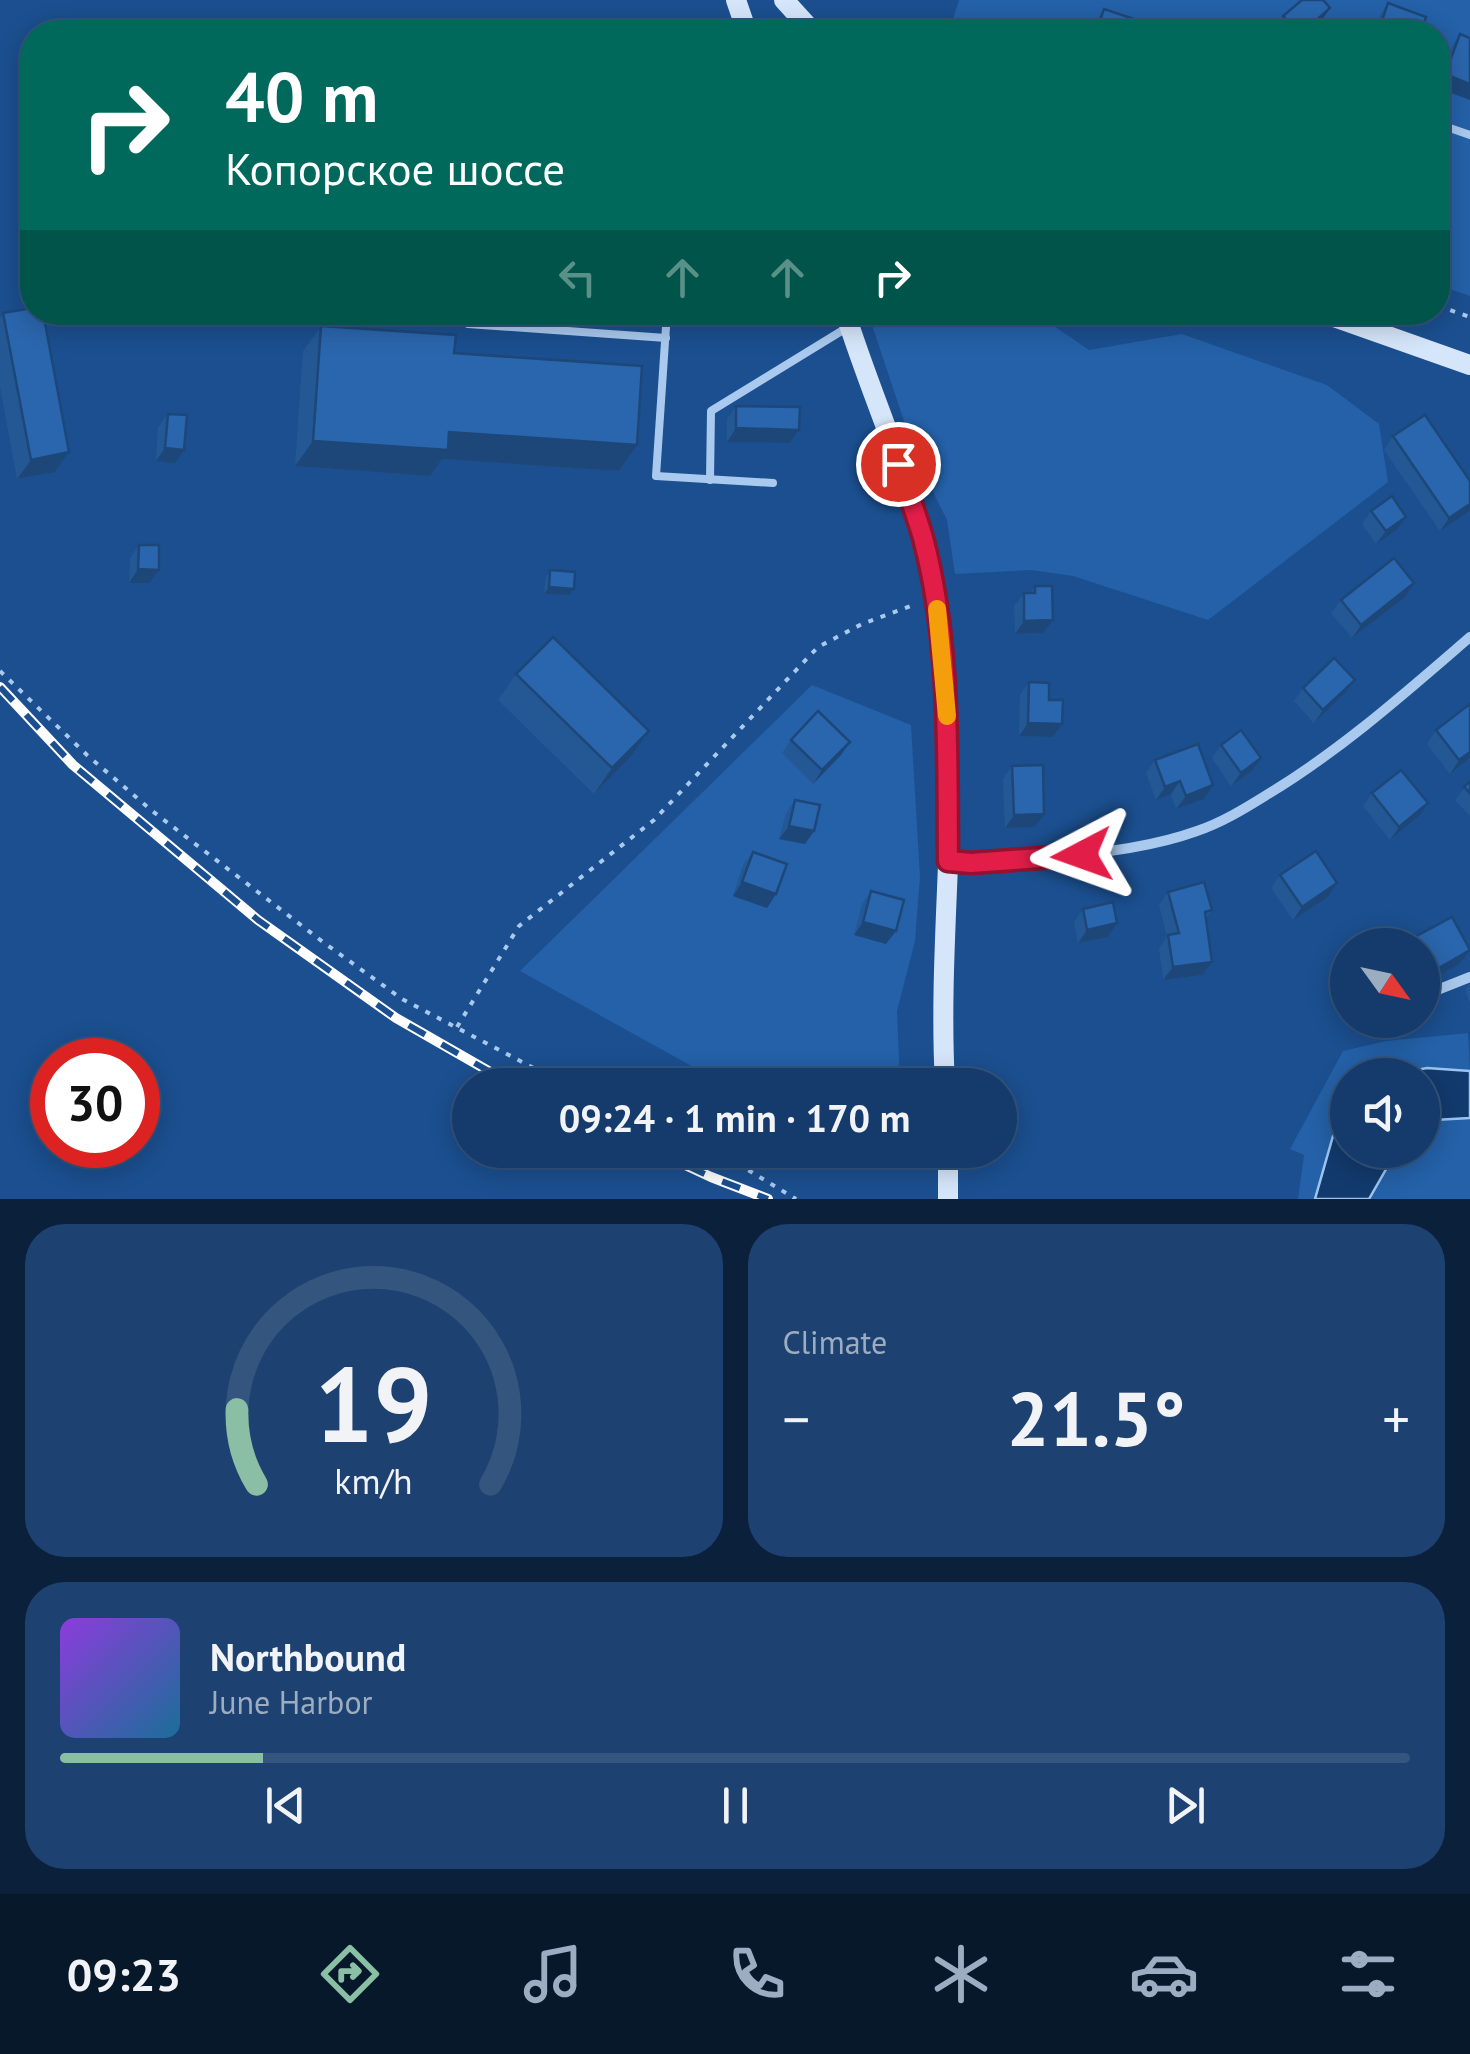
<!DOCTYPE html>
<meta charset="utf-8">
<style>
body{margin:0;font-family:"PT Sans",sans-serif;background:#1d4271;color:#f1f3f6;height:100vh;display:flex;flex-direction:column;font-size:38px;white-space:nowrap}
*{box-sizing:border-box;margin:0}
p{font-size:32px;color:#9dadc1}
.icon{flex:none;width:55px;height:55px;fill:none;stroke:currentColor;stroke-width:2;stroke-linecap:round;stroke-linejoin:round}
.map{position:relative;height:1199px;overflow:hidden}
.details{display:flex;flex-direction:column;gap:25px;padding:25px;background:#0b203b;flex:1}
.details>*{flex:none}
.hud{position:absolute;left:20px;top:20px;width:1430px;height:305px;border-radius:40px;box-shadow:0 5px 25px #0003,0 0 0 2px #33557e;background:#00695c;color:#fff;overflow:hidden}
.needle{width:65px;rotate:123deg}
.controls{position:absolute;left:1330px;top:928px;display:grid;gap:20px}
.controls a{display:grid;place-items:center;width:110px;height:110px;border-radius:50%;background:#143b6b;box-shadow:0 5px 25px #0003,0 0 0 2px #33557e;font-size:50px}
.speed{position:absolute;left:30px;top:1038px;display:flex;gap:20px;font-size:50px;font-weight:700;text-align:center}
.speed>*{display:grid;place-content:center;width:130px;height:130px;border-radius:50%;background:#143b6b;box-shadow:0 5px 25px #0003,0 0 0 2px #33557e;line-height:1}
.speed .limit{border:15px solid #d22;background:#fff;color:#111}
.pin{position:absolute;display:grid;place-items:center;width:85px;height:85px;color:#fff;margin:-42px;border:5px solid #fff;border-radius:50%;box-shadow:0 2px 10px #0007}
.me{position:absolute;width:110px;margin:-55px;rotate:266deg;stroke-linejoin:round;filter:drop-shadow(0 0 8px #0008)}
.turn{display:flex;align-items:center;gap:35px;height:210px;padding:0 40px;font-size:45px}
.turn .icon{width:130px;height:130px;stroke-width:2.5}
.turn b{display:block;font-size:70px;line-height:85px}
.lanes{display:flex;align-items:center;height:95px;padding:0 40px;background:#0003;justify-content:center;gap:50px;direction:ltr}
.lanes .off{opacity:.35}
.big{font-size:75px;font-weight:600;line-height:1.1}
.details .tile{flex:1;display:flex;flex-direction:column;justify-content:center;gap:15px;min-width:0;padding:0 35px;border-radius:40px;background:#1d4271}
.details .dial{align-items:center;gap:0}
.dial svg{height:260px;overflow:visible;fill:none;stroke:#33557e;stroke-width:7;stroke-linecap:round;text-anchor:middle}
.dial text{fill:#f1f3f6;stroke:none}
.song{display:flex;align-items:center;gap:30px}
.cover{width:120px;height:120px;border-radius:15px;background:linear-gradient(135deg,hsl(270 70% 55%),hsl(200 70% 35%))}
.played{height:10px;border-radius:5px;background:linear-gradient(90deg,#8abfa5 15%,#33557e 15%)}
.keys{display:flex;justify-content:space-around;direction:ltr}
.heat{display:flex;justify-content:space-between;align-items:center;font-size:55px;direction:ltr}
.details .tiles{flex:1;display:grid;gap:25px;grid-template-columns:1fr 1fr}
.tile:last-child{grid-column:span 2}
.trip{position:absolute;left:452px;top:1068px;width:565px;height:100px;border-radius:50px;background:#143b6b;box-shadow:0 5px 25px #0003,0 0 0 2px #33557e;font-weight:600;line-height:100px;text-align:center}
.dock{display:flex;height:160px;justify-content:space-around;align-items:center;background:#08182b;color:#9dadc1}
.dock .icon{width:70px;height:70px}
.dock .on{color:#8abfa5}
.dock b{font-size:45px;color:#f1f3f6}
.map>svg:first-child{display:block}
.green{fill:#2461a8}
.water{fill:#123a6d;stroke:#9cc4f0;stroke-width:2.5}
.lines{fill:none;stroke-linecap:round;stroke-linejoin:round}
.path{stroke:#a9c9ee;stroke-width:4;stroke-dasharray:5 8;stroke-linecap:butt}
.lane{stroke:#a9c9ee;stroke-width:8}
.street{stroke:#a9c9ee;stroke-width:10}
.secondary{stroke:#d6e6fa;stroke-width:20}
.rail-casing{stroke:#fff;stroke-width:10}
.rail{stroke:#1b4f8f;stroke-width:6;stroke-dasharray:19;stroke-linecap:butt}
.wall{fill:#245895}
.shaded-wall{fill:#1d4779}
.building{fill:#2a66ad;stroke:#1d4779;stroke-width:2.5}
.route-casing{stroke:#92132f;stroke-width:25}
.route{stroke:#e11d48;stroke-width:18}
.slow{stroke:#f59e0b;stroke-width:18}
</style>
<div class="map">
<svg width="1470" height="1199" viewBox="0 0 1470 1199">
<rect width="100%" height="100%" fill="#1b4f8f"/>
<g class="green">
<polygon points="959,0 1470,0 1470,296 1438,285 1438,32 949,32"/>
<polygon points="868,313 1035,313 1089,350 1182,334 1327,385 1379,424 1388,482 1208,620 1073,576 1031,570 955,574 947,520 917,460"/>
<polygon points="812,685 911,725 920,877 915,941 897,1011 900,1085 749,1085 695,1068 520,971"/>
<polygon points="1468,1033 1470,1071 1427,1068 1390,1075 1348,1075 1347,1114 1333,1136 1315,1199 1298,1199 1304,1155 1290,1149 1343,1051 1386,1041"/>
<polygon points="1470,1118 1470,1199 1369,1199 1397,1150 1422,1150 1423,1128 1434,1120"/>
</g>
<g class="water">
<polygon points="1427,1068 1470,1071 1470,1118 1434,1120 1423,1128 1422,1075 1390,1075"/>
<polygon points="1347,1114 1348,1150 1397,1150 1369,1199 1315,1199 1333,1136"/>
</g>
<g class="lines">
<g class="path">
<polyline points="1438,306 1470,317"/>
<polyline points="0,671 87,755 151,810 323,942 402,999 566,1085"/>
<polyline points="457,1027 519,926 654,820 818,647 862,624 916,604"/>
<polyline points="715,1150 796,1199"/>
</g>
<g class="lane">
<polyline points="452,32 459,29 493,32"/>
<polyline points="1438,124 1470,135"/>
<polyline points="468,312 468,324 666,338"/>
<polyline points="667,312 656,476 773,483"/>
<polyline points="710,480 711,411 848,327"/>
</g>
<g class="street">
<path d="M948 861C981 864 1014 860 1047 857 1096 854 1150 848 1197 831 1221 823 1244 809 1265 796 1340 751 1404 694 1470 637"/>
<polyline points="1422,996 1470,977"/>
<polyline points="1357,1022 1362,1020"/>
</g>
<g class="secondary">
<polyline points="736,0 747,32"/>
<polyline points="784,0 813,32"/>
<path d="M845 312C875 408 921 501 936 601 948 688 951 778 948 865 945 939 941 1012 945 1085"/>
<polyline points="1320,312 1470,365"/>
<polyline points="948,1150 948,1199"/>
</g>
<defs>
<g id="rail">
<polyline points="0,687 73,765 258,920 396,1018 513,1085"/>
<polyline points="653,1150 711,1177 768,1199"/>
</g>
</defs>
<use href="#rail" class="rail-casing"/>
<use href="#rail" class="rail"/>
</g>
<g class="wall">
<polygon points="1388,3 1421,32 1373,32 1379,17"/>
<polygon points="1104,9 1153,32 1089,32"/>
<polygon points="1283,16 1321,22 1309,32 1277,32 1274,30"/>
<polygon points="1460,34 1470,100 1438,88 1438,83 1451,48"/>
<polygon points="3,313 69,452 55,472 17,479 0,387 0,318"/>
<polygon points="321,326 454,353 637,445 619,471 442,459 430,476 295,466 303,351"/>
<polygon points="736,406 799,430 790,443 727,442 727,419"/>
<polygon points="168,414 175,463 156,461 158,427"/>
<polygon points="1393,436 1470,481 1470,511 1440,531 1384,450"/>
<polygon points="1371,511 1406,517 1397,530 1376,544 1362,524"/>
<polygon points="139,545 149,583 129,583 130,558"/>
<polygon points="550,570 574,589 569,595 544,594 546,577"/>
<polygon points="1035,586 1053,620 1043,633 1015,634 1014,606 1024,593 1030,593"/>
<polygon points="1405,597 1352,638 1331,613 1341,600"/>
<polygon points="516,674 649,731 631,756 594,794 498,700"/>
<polygon points="1029,682 1049,700 1062,724 1053,737 1019,736 1020,695"/>
<polygon points="1303,688 1345,693 1314,723 1294,701"/>
<polygon points="1436,730 1470,758 1450,774 1427,744"/>
<polygon points="791,740 841,755 813,784 782,753"/>
<polygon points="1221,745 1252,771 1231,786 1212,758"/>
<polygon points="1155,760 1204,799 1176,809 1171,794 1156,800 1146,773"/>
<polygon points="1012,766 1035,827 1005,828 1003,779"/>
<polygon points="1470,781 1470,816 1455,800"/>
<polygon points="1372,793 1419,816 1390,840 1363,806"/>
<polygon points="795,800 814,831 805,844 779,839 786,813"/>
<polygon points="753,852 776,894 767,908 733,896 743,865"/>
<polygon points="1280,875 1328,897 1293,920 1271,888"/>
<polygon points="871,891 886,944 854,935 862,904"/>
<polygon points="1168,892 1212,910 1206,918 1202,975 1163,980 1159,948 1167,937 1159,905"/>
<polygon points="1083,909 1108,937 1078,943 1074,922"/>
<polygon points="1413,938 1470,951 1461,963 1422,985 1422,945 1408,945"/>
<polygon points="1470,983 1470,1004 1465,990"/>
</g>
<g class="shaded-wall">
<polygon points="1330,8 1321,22 1309,32 1303,32"/>
<polygon points="1445,74 1470,84 1470,100 1438,88 1438,85"/>
<polygon points="736,428 799,430 790,443 727,442"/>
<polygon points="449,432 637,445 619,471 442,459 430,476 295,466 313,441"/>
<polygon points="165,448 184,450 175,463 156,461"/>
<polygon points="69,452 55,472 17,479 31,460"/>
<polygon points="1470,504 1470,511 1440,531 1449,518"/>
<polygon points="1406,517 1397,530 1376,544 1386,531"/>
<polygon points="138,569 159,570 149,583 129,583"/>
<polygon points="1414,583 1405,597 1352,638 1361,625"/>
<polygon points="549,587 574,589 569,595 544,594"/>
<polygon points="1053,620 1043,633 1015,634 1024,621"/>
<polygon points="1355,680 1345,693 1314,723 1323,710"/>
<polygon points="1028,723 1062,724 1053,737 1019,736"/>
<polygon points="649,731 631,756 594,794 612,768"/>
<polygon points="850,742 841,755 813,784 822,770"/>
<polygon points="1470,752 1470,758 1450,774 1459,760"/>
<polygon points="1261,758 1252,771 1231,786 1241,773"/>
<polygon points="1180,781 1171,794 1156,800 1165,787"/>
<polygon points="1213,785 1204,799 1176,809 1186,796"/>
<polygon points="1428,803 1419,816 1390,840 1399,827"/>
<polygon points="1044,814 1035,827 1005,828 1014,815"/>
<polygon points="789,826 814,831 805,844 779,839"/>
<polygon points="742,882 776,894 767,908 733,896"/>
<polygon points="1337,883 1328,897 1293,920 1302,907"/>
<polygon points="863,922 896,931 886,944 854,935"/>
<polygon points="1117,923 1108,937 1078,943 1087,930"/>
<polygon points="1470,950 1461,963 1422,985 1432,972"/>
<polygon points="1212,962 1202,975 1163,980 1173,967"/>
</g>
<g class="building">
<polygon points="1302,0 1323,0 1330,8 1303,32 1298,32 1283,16"/>
<polygon points="1388,3 1426,17 1421,32 1378,32"/>
<polygon points="1104,9 1155,26 1153,32 1096,32"/>
<polygon points="1460,34 1470,38 1470,84 1445,74"/>
<polygon points="1438,131 1449,136 1438,164"/>
<polygon points="32,308 32,312 43,312 69,452 31,460 3,313"/>
<polygon points="321,326 456,335 454,353 642,366 637,445 449,432 448,450 313,441"/>
<polygon points="736,406 800,407 799,430 736,428"/>
<polygon points="168,414 187,415 184,450 165,448"/>
<polygon points="1425,415 1470,481 1470,504 1449,518 1393,436"/>
<polygon points="1392,496 1406,517 1386,531 1371,511"/>
<polygon points="139,545 159,545 159,570 138,569"/>
<polygon points="1394,558 1414,583 1361,625 1341,600"/>
<polygon points="550,570 575,572 574,589 549,587"/>
<polygon points="1035,586 1052,586 1053,620 1024,621 1024,593 1035,593"/>
<polygon points="553,637 649,731 612,768 516,674"/>
<polygon points="1334,658 1355,680 1323,710 1303,688"/>
<polygon points="1029,682 1049,683 1049,700 1063,700 1062,724 1028,723"/>
<polygon points="1470,704 1470,752 1459,760 1436,730"/>
<polygon points="818,711 850,742 822,770 791,740"/>
<polygon points="1241,730 1261,758 1241,773 1221,745"/>
<polygon points="1198,744 1213,785 1186,796 1180,781 1165,787 1155,760"/>
<polygon points="1043,765 1044,814 1014,815 1012,766"/>
<polygon points="1401,770 1428,803 1399,827 1372,793"/>
<polygon points="1470,781 1470,793 1464,787"/>
<polygon points="795,800 820,805 814,831 789,826"/>
<polygon points="1316,851 1337,883 1302,907 1280,875"/>
<polygon points="753,852 787,864 776,894 742,882"/>
<polygon points="1204,882 1212,910 1205,912 1212,962 1173,967 1168,935 1179,933 1168,892"/>
<polygon points="871,891 904,900 896,931 863,922"/>
<polygon points="1113,902 1117,923 1087,930 1083,909"/>
<polygon points="1452,917 1470,950 1432,972 1422,955 1422,945 1417,945 1413,938"/>
</g>
<g class="lines">
<defs>
<path id="route" d="M898 464C906 488 916 513 923 538 951 643 947 754 948 861L971 863 1082 855"/>
</defs>
<use href="#route" class="route-casing"/>
<use href="#route" class="route"/>
<polyline class="slow" points="937,609 947,716"/>
</g>
</svg>
<div class="controls">
<a><svg class="needle" viewBox="-14 -14 28 28"><path d="M0-13l5 13h-10z" fill="#e53935"/><path d="M0 13l5-13h-10z" fill="#9dadc1"/></svg></a>
<a><svg class="icon" aria-label="sound" viewBox="0 0 24 24"><path d="M4 9h4l5-4v14l-5-4H4zM17 9q2 3 0 6"/></svg></a>
</div>
<div class="speed"><div class="limit">30</div></div>
<div class="pin" style="left:898px;top:464px;background:#d93025"><svg class="icon" aria-label="arrive" viewBox="0 0 24 24"><path d="M6 21V4h12l-3 4 3 4H6"/></svg></div>
<svg class="me" style="left:1082px;top:855px" viewBox="-20 -20 40 40"><path d="M0-17L14 15 0 8-14 15z" fill="#e11d48" stroke="#fff" stroke-width="4"/></svg>
<div class="trip">09:24 · 1 min · 170 m</div>
<div class="hud">
<div class="turn"><svg class="icon" aria-label="right" viewBox="0 0 24 24"><path d="M7 20v-9h11M14 6l5 5-5 5"/></svg><div><b>40 m</b>Копорское шоссе</div></div>
<div class="lanes"><svg class="icon off" aria-label="left" viewBox="0 0 24 24"><path d="M17 20v-9H6M10 6l-5 5 5 5"/></svg><svg class="icon off" aria-label="ahead" viewBox="0 0 24 24"><path d="M12 20V5M6 11l6-6 6 6"/></svg><svg class="icon off" aria-label="ahead" viewBox="0 0 24 24"><path d="M12 20V5M6 11l6-6 6 6"/></svg><svg class="icon" aria-label="right" viewBox="0 0 24 24"><path d="M7 20v-9h11M14 6l5 5-5 5"/></svg></div>
</div>
</div>
<section class="details">
<div class="tiles">
<div class="tile dial"><svg viewBox="0 0 100 80">
<path d="M14 69A42 42 0 1 1 86 69"/>
<path d="M14 69A42 42 0 0 1 8 46" stroke="#8abfa5"/>
<text x="50" y="56" font-size="32" font-weight="700">19</text>
<text x="50" y="72" font-size="11">km/h</text>
</svg></div>
<div class="tile"><p>Climate</p>
<div class="heat"><a>−</a><b class="big">21.5°</b><a>+</a></div>
</div>
<div class="tile">
<div class="song"><i class="cover"></i><div><b>Northbound</b><p>June Harbor</p></div></div>
<div class="played"></div>
<div class="keys"><svg class="icon" aria-label="previous" viewBox="0 0 24 24"><path d="M18 5L8 12l10 7zM5 5v14"/></svg><svg class="icon" aria-label="pause" viewBox="0 0 24 24"><path d="M8 5v14M16 5v14"/></svg><svg class="icon" aria-label="next" viewBox="0 0 24 24"><path d="M6 5l10 7-10 7zM19 5v14"/></svg></div>
</div>
</div>
</section>
<nav class="dock">
<b>09:23</b>
<svg class="icon on" aria-label="directions" viewBox="0 0 24 24"><path d="M12 3l9 9-9 9-9-9zM9 14v-3h6M13 9l2 2-2 2"/></svg>
<svg class="icon" aria-label="music" viewBox="0 0 24 24"><path d="M9 18V5l10-2v13"/><circle cx="6" cy="18" r="3"/><circle cx="16" cy="16" r="3"/></svg>
<svg class="icon" aria-label="phone" viewBox="0 0 24 24"><path d="M5 4h4l2 5-3 2q2 4 5 5l2-3 5 2v4C11 20 4 13 5 4z"/></svg>
<svg class="icon" aria-label="climate" viewBox="0 0 24 24"><path d="M12 3v18M4 7l16 10M4 17L20 7"/></svg>
<svg class="icon" aria-label="car" viewBox="0 0 24 24"><path d="M5 17H2v-5l4-1 3-4h7l3 4 3 1v5h-3M9 17h6M6 11h13"/><circle cx="7" cy="17" r="2"/><circle cx="17" cy="17" r="2"/></svg>
<svg class="icon" aria-label="filters" viewBox="0 0 24 24"><path d="M4 7h16M4 17h16"/><circle cx="9" cy="7" r="2"/><circle cx="15" cy="17" r="2"/></svg>
</nav>
